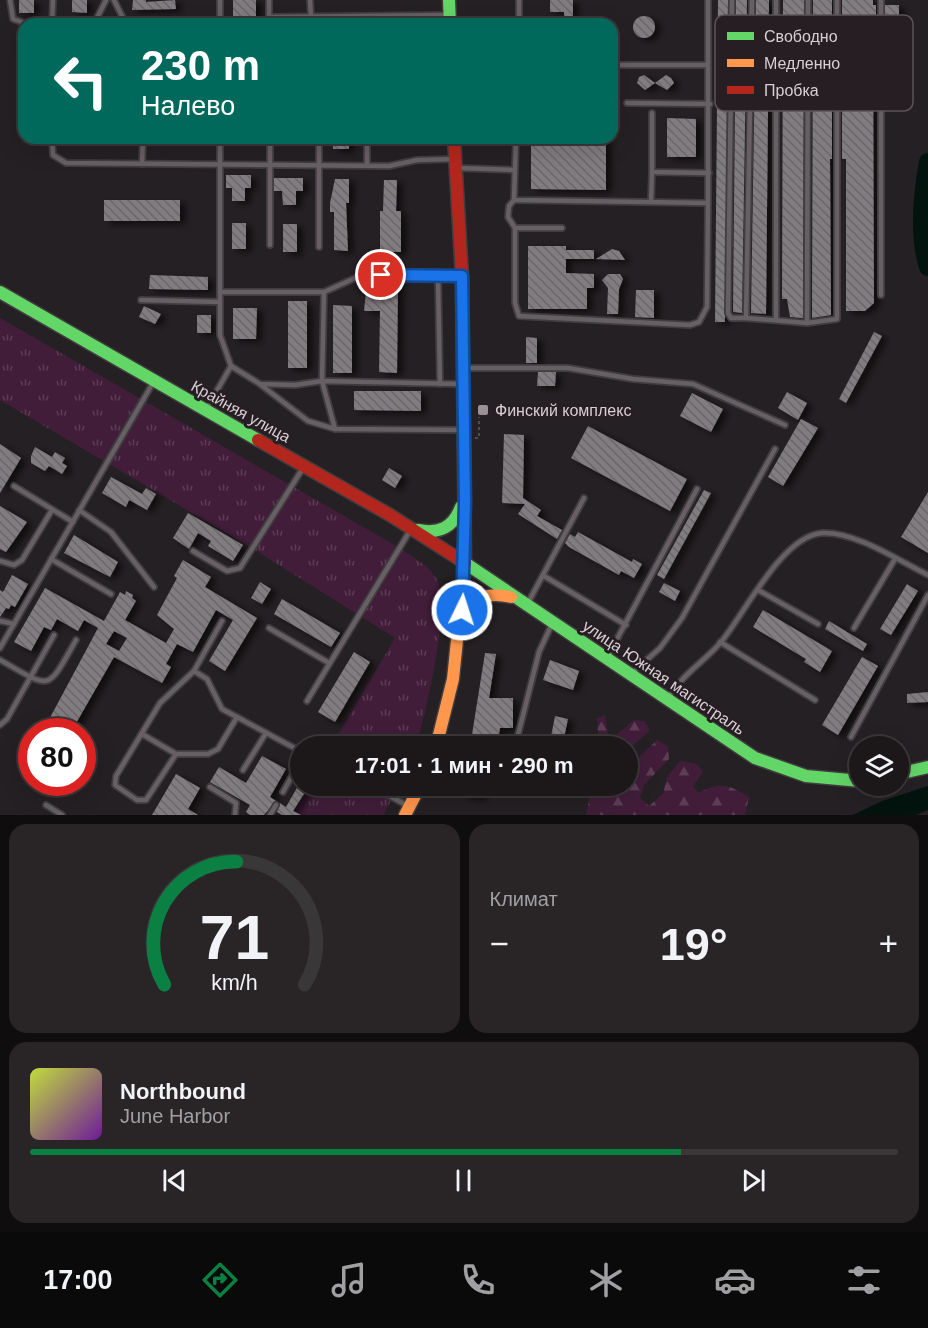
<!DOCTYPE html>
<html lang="ru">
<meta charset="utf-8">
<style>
body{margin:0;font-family:Arial,sans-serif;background:#292527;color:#f1f3f6;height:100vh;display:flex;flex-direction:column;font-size:22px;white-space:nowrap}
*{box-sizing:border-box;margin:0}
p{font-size:20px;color:#a0a0a2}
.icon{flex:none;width:33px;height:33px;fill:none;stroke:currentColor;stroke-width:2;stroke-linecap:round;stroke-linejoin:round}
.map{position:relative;height:815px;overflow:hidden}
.side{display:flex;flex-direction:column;gap:9px;padding:9px;background:#0f0d0e;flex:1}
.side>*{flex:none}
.hud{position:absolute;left:18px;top:18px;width:600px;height:126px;border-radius:18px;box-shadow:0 6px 24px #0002,0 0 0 2px #3a3739;background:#00695c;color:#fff;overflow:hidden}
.buttons{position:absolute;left:849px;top:736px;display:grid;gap:12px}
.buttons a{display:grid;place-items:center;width:60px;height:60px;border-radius:50%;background:#1c181a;box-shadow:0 6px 24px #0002,0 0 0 2px #3a3739;font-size:30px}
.speed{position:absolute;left:18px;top:718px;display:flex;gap:12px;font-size:30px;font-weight:700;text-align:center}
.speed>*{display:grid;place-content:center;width:78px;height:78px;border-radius:50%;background:#1c181a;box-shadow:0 6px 24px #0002,0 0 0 2px #3a3739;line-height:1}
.speed .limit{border:9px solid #d22;background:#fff;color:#111}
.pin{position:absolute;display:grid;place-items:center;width:51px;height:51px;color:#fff;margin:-26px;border:3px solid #fff;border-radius:50%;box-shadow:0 2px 6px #0007}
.me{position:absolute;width:66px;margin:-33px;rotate:4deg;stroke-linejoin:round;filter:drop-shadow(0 0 4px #0008)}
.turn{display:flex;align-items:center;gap:21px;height:126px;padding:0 24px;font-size:27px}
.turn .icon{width:78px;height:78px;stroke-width:2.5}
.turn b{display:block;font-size:42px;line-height:51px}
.big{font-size:45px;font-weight:700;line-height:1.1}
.side .widget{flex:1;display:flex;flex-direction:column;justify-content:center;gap:9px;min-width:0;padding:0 21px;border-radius:18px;background:#292527}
.side .dial{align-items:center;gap:0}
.dial svg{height:156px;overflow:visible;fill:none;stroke:#3a3739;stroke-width:7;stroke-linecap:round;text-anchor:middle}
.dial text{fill:#f1f3f6;stroke:none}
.song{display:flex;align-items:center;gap:18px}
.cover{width:72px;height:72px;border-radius:9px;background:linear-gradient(135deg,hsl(70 70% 55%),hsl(280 70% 35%))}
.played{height:6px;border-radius:3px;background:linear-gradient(90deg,#0b8043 75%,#3a3739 75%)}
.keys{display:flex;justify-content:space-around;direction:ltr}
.heat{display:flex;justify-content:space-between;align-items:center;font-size:33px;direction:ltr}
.side .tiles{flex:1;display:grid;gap:9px;grid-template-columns:1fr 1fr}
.widget:last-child{grid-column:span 2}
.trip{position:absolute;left:290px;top:736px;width:348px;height:60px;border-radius:30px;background:#1c181a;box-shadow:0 6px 24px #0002,0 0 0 2px #3a3739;font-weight:700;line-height:60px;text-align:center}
.tabs{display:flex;height:96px;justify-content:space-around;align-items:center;background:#0b0a0a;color:#a0a0a2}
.tabs .icon{width:42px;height:42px}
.tabs .current{color:#0b8043}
.tabs b{font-size:27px;color:#f1f3f6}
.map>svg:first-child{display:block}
.grass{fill:url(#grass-tufts)}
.forest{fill:url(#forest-firs)}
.water{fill:#03130e}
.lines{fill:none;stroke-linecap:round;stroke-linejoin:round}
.river{stroke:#03130e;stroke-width:18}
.building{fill:url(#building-back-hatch);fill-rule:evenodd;filter:url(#shadow)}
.lane-casing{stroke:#403d3f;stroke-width:8}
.fast-casing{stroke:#403d3f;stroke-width:15}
.slow-casing{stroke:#403d3f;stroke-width:15}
.jam-casing{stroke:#403d3f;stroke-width:15}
.path{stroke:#605b5e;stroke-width:1.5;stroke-dasharray:3 3;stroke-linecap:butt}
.lane{stroke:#665f64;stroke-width:4.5}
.fast{stroke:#63d668;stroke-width:12}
.slow{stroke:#ff974d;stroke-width:12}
.jam{stroke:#b3261e;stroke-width:12}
.route-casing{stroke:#114b97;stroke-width:15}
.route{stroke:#1a73e8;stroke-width:10}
.poi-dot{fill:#989295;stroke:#271e24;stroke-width:2}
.labels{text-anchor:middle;stroke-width:6;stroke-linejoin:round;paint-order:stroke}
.poi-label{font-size:16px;fill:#d6cfd3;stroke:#271e24;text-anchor:start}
.street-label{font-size:16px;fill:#d6cfd3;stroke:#271e24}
.key{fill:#271e24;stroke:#5c5359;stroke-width:1.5}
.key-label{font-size:16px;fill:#d6cfd3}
</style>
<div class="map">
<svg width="928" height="815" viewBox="0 0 928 815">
<defs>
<pattern id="grass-tufts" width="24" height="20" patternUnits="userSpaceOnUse" patternTransform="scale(1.5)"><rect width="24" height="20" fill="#411d39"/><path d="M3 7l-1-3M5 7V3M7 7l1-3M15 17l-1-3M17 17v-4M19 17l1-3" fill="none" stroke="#5c3d55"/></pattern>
<pattern id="forest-firs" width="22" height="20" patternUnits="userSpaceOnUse" patternTransform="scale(1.5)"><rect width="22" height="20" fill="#411d39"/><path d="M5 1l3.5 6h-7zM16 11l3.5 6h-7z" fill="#5c3d55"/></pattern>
<pattern id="building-back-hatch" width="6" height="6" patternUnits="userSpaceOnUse" patternTransform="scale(1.5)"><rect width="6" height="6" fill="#817c7f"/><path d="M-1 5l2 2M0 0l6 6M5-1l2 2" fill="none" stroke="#6a6669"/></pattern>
<filter id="shadow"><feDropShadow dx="5.5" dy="3" stdDeviation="3" flood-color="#0009"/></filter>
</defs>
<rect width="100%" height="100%" fill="#252023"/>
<g class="grass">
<path d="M0 318 391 543C405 552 429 564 437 580 451 611 425 713 416 747H331L395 638 252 548 0 400Z"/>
<polygon points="309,786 399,786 383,815 292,815"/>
</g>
<g class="forest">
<polygon points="605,715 609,741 634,720 644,721 650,730 627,751 627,747 599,747 597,719"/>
<path d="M657 740 668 746 669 759 644 785 640 798 649 806 663 794 667 777 680 761 697 764 703 772 693 786 698 793C721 782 727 784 749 797L745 815H586L592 786H627V763H633Z"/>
</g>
<polygon class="water" points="928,786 928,810 916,815 853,815 882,801"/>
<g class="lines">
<path class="river" d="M928 162C922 195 918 235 928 267"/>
</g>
<g class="building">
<rect x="19" y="0" width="15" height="13"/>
<polygon points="72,0 87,0 87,13 72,12"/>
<polygon points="133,0 146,0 146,2 175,0 176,9 132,10"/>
<rect x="233" y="0" width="23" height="24"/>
<polygon points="550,0 573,0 573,24 564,24 564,12 550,12"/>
<polygon points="718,0 728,0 725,322 715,322"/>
<polygon points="736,0 747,0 742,313 733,312"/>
<polygon points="756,0 769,0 766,314 751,313"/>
<polygon points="783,0 804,0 803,318 790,317 787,299 782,299"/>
<polygon points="813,0 832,0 832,159 830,159 831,315 812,318"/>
<polygon points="842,0 873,0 873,5 876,5 876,49 873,49 874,303 865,311 846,311 846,159 842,159"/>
<rect x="885" y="5" width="14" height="44"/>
<circle cx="644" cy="27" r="11"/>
<polygon points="644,75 655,83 645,90 637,83 639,77"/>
<polygon points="666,75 671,78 674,83 667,90 655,83"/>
<polygon points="667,118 696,119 696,157 667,157"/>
<rect x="333" y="138" width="16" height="11"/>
<polygon points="531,138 606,138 606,190 531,189"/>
<polygon points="226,175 251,175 251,188 245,188 245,201 232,201 232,188 226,188"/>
<polygon points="274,178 303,178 303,191 296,191 296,205 283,205 282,191 274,191"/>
<polygon points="335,179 349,179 349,203 346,203 348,251 334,250 334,212 330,212 330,203"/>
<polygon points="384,180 397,180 396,211 401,211 401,252 380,252 380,211 383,211"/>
<rect x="104" y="200" width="76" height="21"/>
<rect x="232" y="223" width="14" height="26"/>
<rect x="283" y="224" width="14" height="28"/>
<polygon points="528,246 566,246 566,250 594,250 594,259 566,259 566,273 594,274 594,288 587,288 587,309 528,309"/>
<polygon points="612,249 619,251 625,260 596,259"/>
<polygon points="608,274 620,274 623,279 619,289 618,314 607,314 608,288 602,280"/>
<polygon points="150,275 208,277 208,290 149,289"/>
<polygon points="370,280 398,283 397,373 379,372 380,311 364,311 367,282 370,282"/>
<polygon points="636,290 654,290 654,318 635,317"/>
<rect x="288" y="301" width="19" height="67"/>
<polygon points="333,305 352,306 352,373 333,373"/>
<polygon points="144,306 161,314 155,324 139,317"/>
<polygon points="233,308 257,308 256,339 233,339"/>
<rect x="197" y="315" width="14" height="18"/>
<polygon points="874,332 882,336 846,403 839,399"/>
<polygon points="526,337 537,338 537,363 526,363"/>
<polygon points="538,372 556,372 555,386 537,386"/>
<polygon points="354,391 421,391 421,411 354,410"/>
<polygon points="787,392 807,403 798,420 778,408"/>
<polygon points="692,393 723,409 711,432 680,416"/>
<polygon points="801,419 818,428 783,486 768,477"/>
<polygon points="588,426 687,479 670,511 571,458"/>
<polygon points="504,434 524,435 523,498 541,510 537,516 562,530 557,539 518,514 525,504 502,503"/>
<polygon points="0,444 21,458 0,493"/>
<polygon points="35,447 52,457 55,452 65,458 62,463 67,466 62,474 49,466 45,471 31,463 31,456"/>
<polygon points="389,468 402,476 395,488 382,480"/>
<polygon points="111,477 142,494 146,488 156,494 147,510 129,500 126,507 102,493"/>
<polygon points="704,490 711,493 664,579 657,575"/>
<polygon points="928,492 928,553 901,537"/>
<polygon points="0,506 27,522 6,552 0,549"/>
<polygon points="188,513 243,545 233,561 208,546 211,541 198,533 189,549 173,538"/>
<polygon points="578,532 632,562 633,559 642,564 634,578 621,571 619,575 569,547 565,543 570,534 575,537"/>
<polygon points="74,535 118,562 110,577 64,553"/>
<path d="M183 560 211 577 205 587 257 618 225 671 209 661 233 620 216 610 193 652 177 644 166 664 171 667 162 683 114 657 71 732H53L45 727 98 628 84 620 78 631 57 619 51 630 44 627 31 651 14 642 45 588 104 621 120 592 125 595 126 591 133 595 132 598 136 601 125 620 166 643 174 629 157 615 177 578 174 576ZM114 631 127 638 119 651 106 644Z"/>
<polygon points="12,575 28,584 15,607 11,605 9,609 6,608 0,617 0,590 3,592"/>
<polygon points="260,582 271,589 262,604 251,598"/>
<polygon points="664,583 680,591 675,601 659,592"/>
<polygon points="907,584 918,591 891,635 880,629"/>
<polygon points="282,599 340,633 331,647 274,614"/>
<polygon points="763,610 832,651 820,672 804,662 806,659 753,627"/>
<polygon points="829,621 867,644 863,651 825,629"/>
<polygon points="354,652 370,662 335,722 318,712"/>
<polygon points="485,653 496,654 489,698 513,698 513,728 500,728 497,747 470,747"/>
<polygon points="862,657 878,666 838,735 822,725"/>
<polygon points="550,660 579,671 573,690 543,680"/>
<polygon points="928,692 928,702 907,703 907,694"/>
<polygon points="555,716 568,719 562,747 549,747"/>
<polygon points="262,756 286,769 270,797 276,801 264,815 250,815 246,812 250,805 210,782 219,767 246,783"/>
<polygon points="176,774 200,788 188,809 198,815 152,815"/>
<polygon points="298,786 309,786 293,811 301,815 282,815 277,812 280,803 286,807"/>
<polygon points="463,786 482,786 480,798 462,795"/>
</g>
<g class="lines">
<defs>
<g id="lane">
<polyline points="10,0 13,19 27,24"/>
<polyline points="114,0 126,24"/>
<polyline points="269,0 269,24"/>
<polyline points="310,0 311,17"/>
<polyline points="732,0 728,313 731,318 746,318 752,0"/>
<polyline points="269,17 447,15"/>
<polyline points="52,24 53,0"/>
<polyline points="94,24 106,0"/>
<polyline points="220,24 220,0"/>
<polyline points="519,24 519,0"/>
<polyline points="612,65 708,65"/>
<polyline points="627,103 710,104"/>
<polyline points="652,113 652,172 709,173"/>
<polyline points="52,138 53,155 66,163 389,166 417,160 455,159"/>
<polyline points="319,138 319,247"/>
<polyline points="367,138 367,165"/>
<polyline points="516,138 514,200 708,203 708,0"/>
<polyline points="142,164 143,138"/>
<polyline points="458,168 515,170"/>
<polyline points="514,200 509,206 508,217 515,228 515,303 519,316 690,325 699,322 707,307 708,203"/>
<polyline points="651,202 652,172"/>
<polyline points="515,228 562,228"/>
<polyline points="270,245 270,138"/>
<polyline points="438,276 440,384"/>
<polyline points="220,292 324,292 362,275 462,276"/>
<polyline points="324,292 322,381 335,429 464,430"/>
<polyline points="881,295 881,0"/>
<polyline points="141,300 220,302"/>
<polyline points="746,318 807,323 837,319 837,0"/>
<polyline points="776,319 776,0"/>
<polyline points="807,323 808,0"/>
<polyline points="231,366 260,384 295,385 322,381 461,384"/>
<polyline points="464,368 568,368 633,379 693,384 785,425"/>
<polyline points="261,385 308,421 335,429"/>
<polyline points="207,408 231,366 220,335 220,138"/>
<polyline points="14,486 73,522"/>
<polyline points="79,510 111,532 154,587"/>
<polyline points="193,551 227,571 240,568 303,468"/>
<polyline points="51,559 111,594"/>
<polyline points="0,561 14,565 22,560 52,510"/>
<polyline points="544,576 626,625"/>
<polyline points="758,590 818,624"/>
<polyline points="529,601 584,498"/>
<polyline points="0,621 14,624"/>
<polyline points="269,628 329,663"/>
<polyline points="854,628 895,559"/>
<polyline points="720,642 815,700"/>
<polyline points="0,648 154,381"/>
<polyline points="608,656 697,489"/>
<path d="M0 660C52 689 46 693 76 640"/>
<polyline points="194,671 207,679 222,709 300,751"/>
<polyline points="632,673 660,648 682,618 775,449"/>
<path d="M670 695C683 674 705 661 721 642 745 613 782 536 822 533 855 531 899 561 928 575"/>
<polyline points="307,701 411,529"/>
<polyline points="0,725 7,719 54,635"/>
<polyline points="142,734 176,754 208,754 218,749 237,717"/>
<polyline points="851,737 928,595"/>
<polyline points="515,747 539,652 551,626"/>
<polyline points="176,754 146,800 137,800 115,785 116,776 160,703 194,671 222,621"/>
<polyline points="243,770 266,733"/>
<polyline points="372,786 406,805"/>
<polyline points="210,787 236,803 235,815"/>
<polyline points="283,792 300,762"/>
<polyline points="503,792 505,786"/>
<polyline points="46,805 62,815"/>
<polyline points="270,815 276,805"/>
</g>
<g id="fast">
<polyline points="449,0 450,24"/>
<polyline points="0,292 258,440"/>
<path d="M418 530C439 534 453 528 461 507"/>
<polyline points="465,563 755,758 806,776 860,781"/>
<polyline points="898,774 928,767"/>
</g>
<g id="slow">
<polyline points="464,461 465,563"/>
<path d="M463 618C473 596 488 592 511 597"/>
<polyline points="436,747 453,679 465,563"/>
<polyline points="405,815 420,786"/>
</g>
<g id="jam">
<polyline points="454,138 462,276 464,461"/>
<polyline points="258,440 390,515 465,563"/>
</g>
</defs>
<use href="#lane" class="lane-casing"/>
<use href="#fast" class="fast-casing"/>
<use href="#slow" class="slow-casing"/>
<use href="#jam" class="jam-casing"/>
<polyline class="path" points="475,438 479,438 479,417"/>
<use href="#lane" class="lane"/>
<use href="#fast" class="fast"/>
<use href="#slow" class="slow"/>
<use href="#jam" class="jam"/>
</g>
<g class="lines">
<defs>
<polyline id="route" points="381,275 462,276 465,503 462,610"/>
</defs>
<use href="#route" class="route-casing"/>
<use href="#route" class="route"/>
</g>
<rect class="poi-dot" x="477" y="404" width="12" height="12" rx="3"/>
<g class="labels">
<g class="poi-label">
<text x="495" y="416">Финский комплекс</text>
</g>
<g class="street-label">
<text transform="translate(241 411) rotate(29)" y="6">Крайняя улица</text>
<text transform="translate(664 677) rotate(34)" y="6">улица Южная магистраль</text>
</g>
</g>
<rect x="715" y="15" width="198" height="96" rx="9" class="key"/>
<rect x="727" y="32" width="27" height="8" fill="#63d668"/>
<rect x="727" y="59" width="27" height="8" fill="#ff974d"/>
<rect x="727" y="86" width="27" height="8" fill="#b3261e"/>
<g class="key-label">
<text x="764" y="42">Свободно</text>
<text x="764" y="69">Медленно</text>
<text x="764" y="96">Пробка</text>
</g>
</svg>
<div class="buttons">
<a><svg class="icon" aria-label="layers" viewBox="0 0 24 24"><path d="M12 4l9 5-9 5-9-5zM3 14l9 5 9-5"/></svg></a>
</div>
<div class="speed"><div class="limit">80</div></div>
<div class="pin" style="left:381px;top:275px;background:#d93025"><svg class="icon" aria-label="arrive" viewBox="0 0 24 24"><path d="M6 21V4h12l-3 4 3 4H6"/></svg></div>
<svg class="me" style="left:462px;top:610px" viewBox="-20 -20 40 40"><circle r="17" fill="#1a73e8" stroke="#fff" stroke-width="3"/><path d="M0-11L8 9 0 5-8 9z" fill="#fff"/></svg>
<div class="trip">17:01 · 1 мин · 290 m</div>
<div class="hud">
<div class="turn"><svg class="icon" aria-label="left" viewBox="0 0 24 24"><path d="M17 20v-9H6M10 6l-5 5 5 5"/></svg><div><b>230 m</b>Налево</div></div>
</div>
</div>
<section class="side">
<div class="tiles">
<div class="widget dial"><svg viewBox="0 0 100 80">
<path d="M14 69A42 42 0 1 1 86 69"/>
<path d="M14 69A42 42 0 0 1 51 6" stroke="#0b8043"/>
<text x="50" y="56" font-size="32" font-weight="700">71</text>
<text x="50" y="72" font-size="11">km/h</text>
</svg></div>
<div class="widget"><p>Климат</p>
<div class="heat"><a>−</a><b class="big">19°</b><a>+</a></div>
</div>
<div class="widget">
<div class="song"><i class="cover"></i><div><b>Northbound</b><p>June Harbor</p></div></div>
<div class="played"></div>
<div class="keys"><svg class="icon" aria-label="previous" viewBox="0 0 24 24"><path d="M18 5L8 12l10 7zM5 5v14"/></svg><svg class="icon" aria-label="pause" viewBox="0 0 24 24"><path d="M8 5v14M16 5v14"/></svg><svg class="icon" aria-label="next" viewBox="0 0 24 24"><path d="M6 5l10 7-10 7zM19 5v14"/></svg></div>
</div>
</div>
</section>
<nav class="tabs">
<b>17:00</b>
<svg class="icon current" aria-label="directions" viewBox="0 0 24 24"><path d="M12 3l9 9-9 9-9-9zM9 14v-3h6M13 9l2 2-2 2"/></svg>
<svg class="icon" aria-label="music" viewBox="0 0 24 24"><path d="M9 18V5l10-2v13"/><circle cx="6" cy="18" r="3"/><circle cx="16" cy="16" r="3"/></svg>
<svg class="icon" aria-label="phone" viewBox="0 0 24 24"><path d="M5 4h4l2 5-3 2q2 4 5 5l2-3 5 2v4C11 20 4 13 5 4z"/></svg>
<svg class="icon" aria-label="climate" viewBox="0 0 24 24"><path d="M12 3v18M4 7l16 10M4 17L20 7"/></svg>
<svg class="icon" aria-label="car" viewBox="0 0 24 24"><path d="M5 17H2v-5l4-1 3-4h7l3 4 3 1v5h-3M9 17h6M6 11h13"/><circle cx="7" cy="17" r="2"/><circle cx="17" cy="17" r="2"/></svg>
<svg class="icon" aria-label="filters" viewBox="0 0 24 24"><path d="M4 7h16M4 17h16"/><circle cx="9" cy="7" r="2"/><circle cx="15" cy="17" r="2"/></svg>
</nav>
